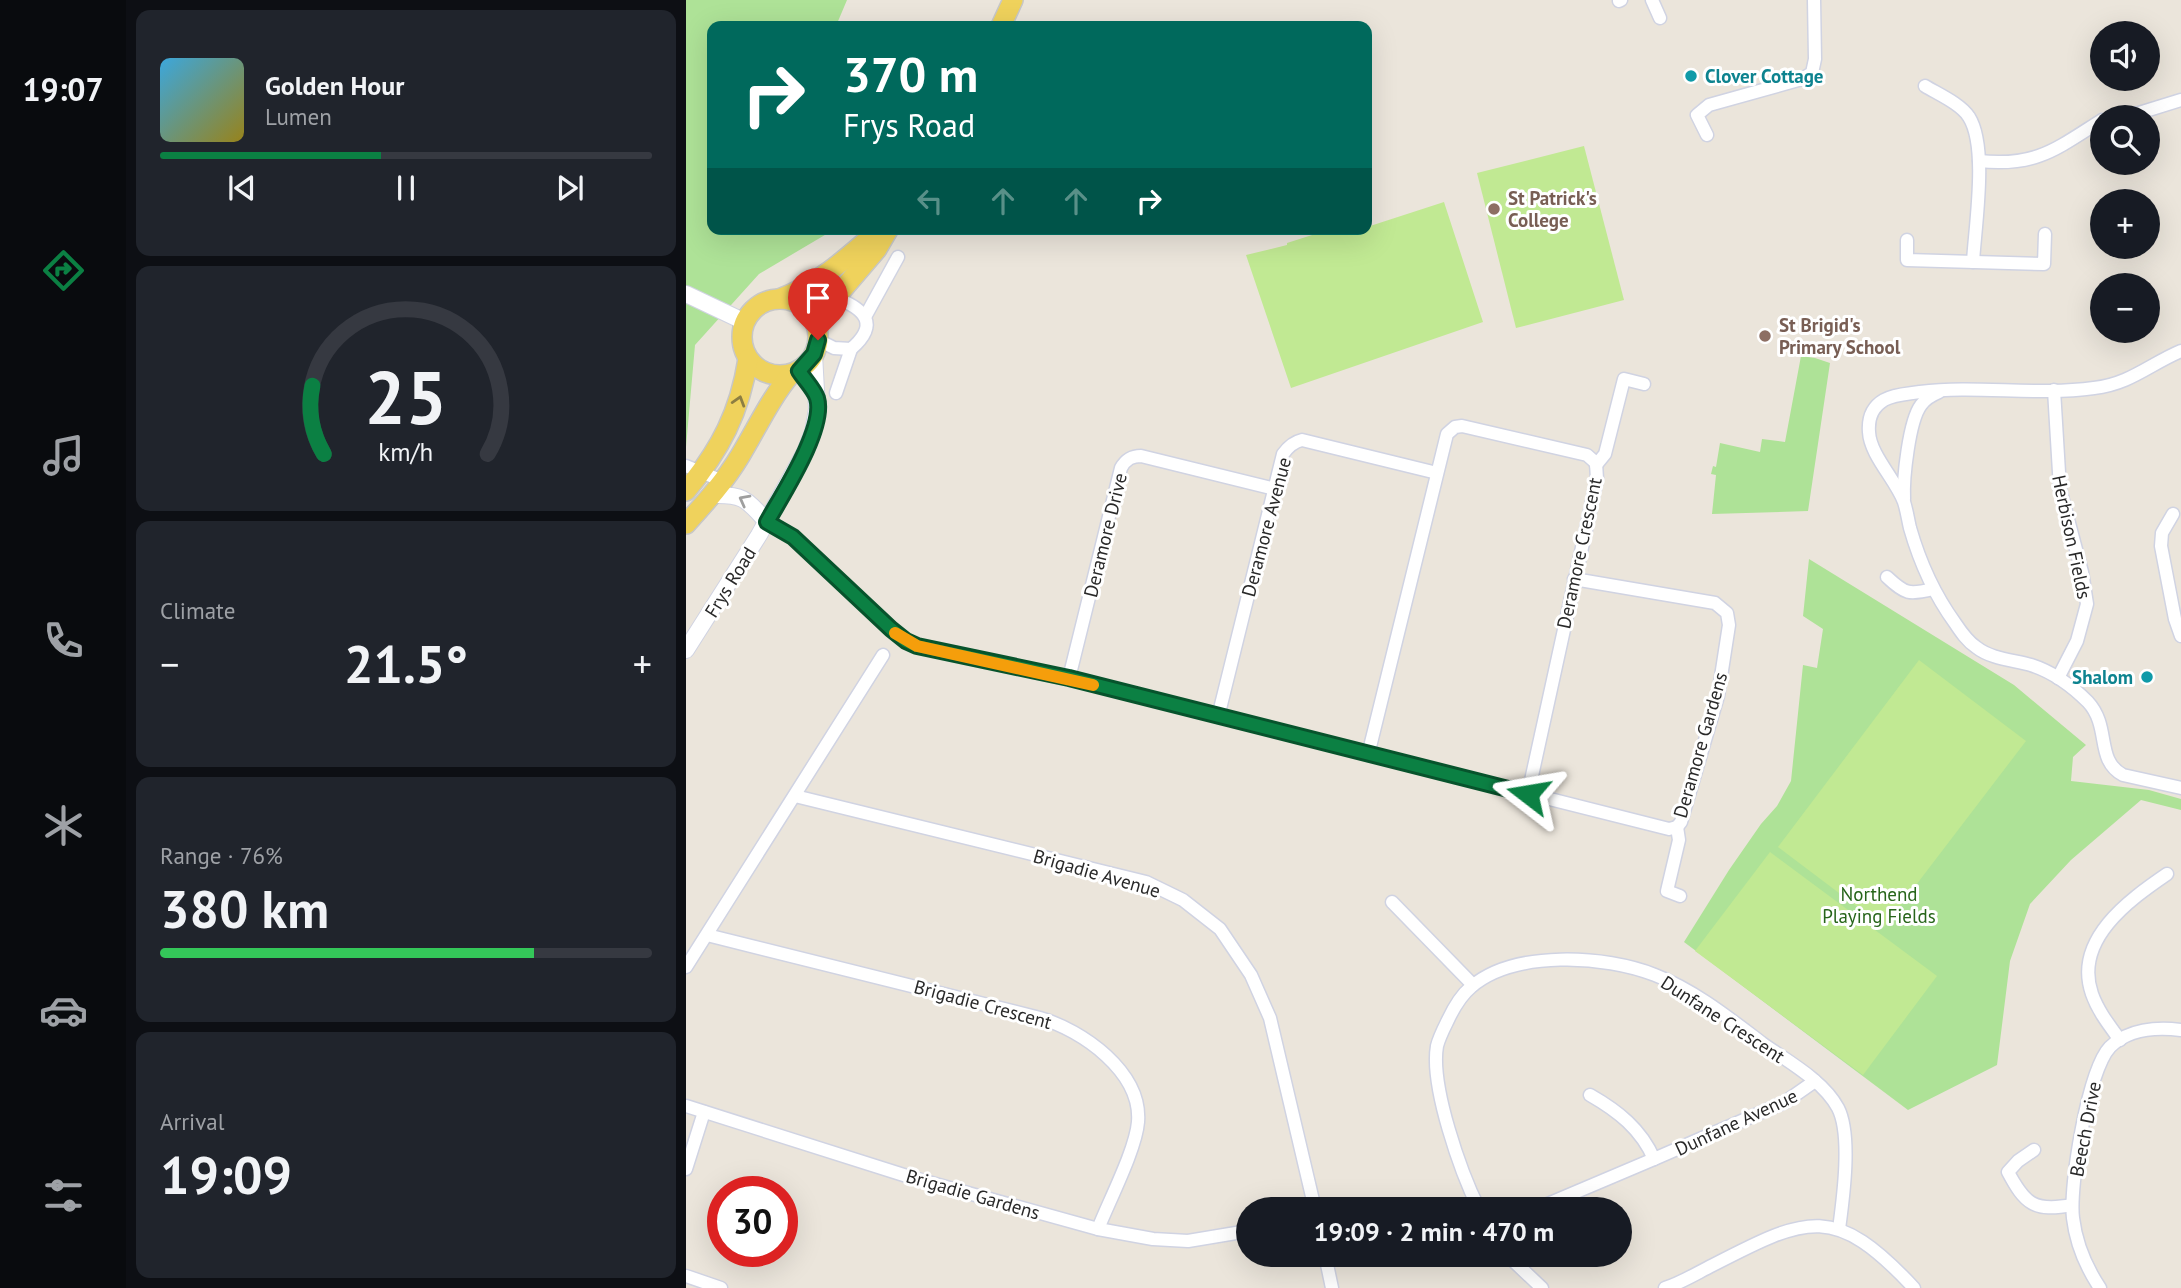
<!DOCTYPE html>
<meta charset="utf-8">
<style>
body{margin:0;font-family:"PT Sans",sans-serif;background:#20242c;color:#f1f3f6;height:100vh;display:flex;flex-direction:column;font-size:26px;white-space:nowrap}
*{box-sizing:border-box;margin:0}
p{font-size:23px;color:#9ea1a6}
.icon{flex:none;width:38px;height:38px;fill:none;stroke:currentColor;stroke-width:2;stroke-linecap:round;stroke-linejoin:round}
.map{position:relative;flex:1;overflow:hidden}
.details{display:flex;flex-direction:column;gap:10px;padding:10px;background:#0d0f14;width:560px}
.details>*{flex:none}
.banner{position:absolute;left:21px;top:21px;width:665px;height:214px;border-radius:14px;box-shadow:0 7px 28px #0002;background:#00695c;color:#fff;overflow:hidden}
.controls{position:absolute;left:1404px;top:21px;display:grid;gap:14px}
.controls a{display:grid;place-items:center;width:70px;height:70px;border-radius:50%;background:#171b24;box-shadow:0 7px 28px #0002;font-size:35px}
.speed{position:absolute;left:21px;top:1176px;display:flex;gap:14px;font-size:35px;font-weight:700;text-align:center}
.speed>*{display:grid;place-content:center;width:91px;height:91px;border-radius:50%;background:#171b24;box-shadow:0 7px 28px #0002;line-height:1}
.speed .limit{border:10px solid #d22;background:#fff;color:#111}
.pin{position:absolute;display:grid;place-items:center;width:60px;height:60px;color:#fff;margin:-72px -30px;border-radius:50% 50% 50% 0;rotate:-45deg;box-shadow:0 0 7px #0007}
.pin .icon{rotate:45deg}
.me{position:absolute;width:77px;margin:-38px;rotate:284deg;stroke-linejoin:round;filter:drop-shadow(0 0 5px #0008)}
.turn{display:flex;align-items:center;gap:24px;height:147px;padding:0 21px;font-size:32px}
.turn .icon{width:91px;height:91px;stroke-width:2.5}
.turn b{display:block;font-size:49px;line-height:60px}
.lanes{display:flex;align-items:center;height:66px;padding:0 21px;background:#0003;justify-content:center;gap:35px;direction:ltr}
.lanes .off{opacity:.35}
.big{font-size:52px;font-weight:700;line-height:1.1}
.details .tile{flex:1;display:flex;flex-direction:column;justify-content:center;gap:10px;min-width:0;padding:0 24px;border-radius:14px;background:#20242c}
.details .dial{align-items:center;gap:0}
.dial svg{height:182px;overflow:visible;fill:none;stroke:#363941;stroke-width:7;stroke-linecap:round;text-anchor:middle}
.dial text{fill:#f1f3f6;stroke:none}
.song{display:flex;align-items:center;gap:21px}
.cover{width:84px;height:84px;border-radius:10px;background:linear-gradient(135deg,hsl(200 70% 55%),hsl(50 70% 35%))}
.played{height:7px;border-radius:4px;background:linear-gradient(90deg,#0b8043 45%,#363941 45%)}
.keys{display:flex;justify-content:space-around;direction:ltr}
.heat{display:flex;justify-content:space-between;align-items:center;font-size:38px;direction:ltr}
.charge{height:10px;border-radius:5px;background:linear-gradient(90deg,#34c759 76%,#363941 0)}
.trip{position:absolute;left:550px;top:1197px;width:396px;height:70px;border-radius:35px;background:#171b24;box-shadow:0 7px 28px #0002;font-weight:700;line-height:70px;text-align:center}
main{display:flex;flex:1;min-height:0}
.tab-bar{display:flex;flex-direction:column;width:126px;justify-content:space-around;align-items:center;background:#090b0e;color:#9ea1a6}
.tab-bar .icon{width:49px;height:49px}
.tab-bar .selected{color:#0b8043}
.tab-bar b{font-size:32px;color:#f1f3f6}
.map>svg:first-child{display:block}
.green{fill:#aee297}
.pitch{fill:#c1e993}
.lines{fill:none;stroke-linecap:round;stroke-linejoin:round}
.minor-casing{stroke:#d0d3e2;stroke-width:15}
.tertiary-casing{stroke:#d0d3e2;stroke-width:18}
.primary-casing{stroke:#c7c7c7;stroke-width:22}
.minor{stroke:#fff;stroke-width:12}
.tertiary{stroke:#fff;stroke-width:16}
.primary{stroke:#efd25c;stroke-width:19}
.oneway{stroke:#8c7e42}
.oneway2{stroke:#9f9f9f}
.route-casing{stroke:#07532c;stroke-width:18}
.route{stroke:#0b8043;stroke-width:12}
.slow{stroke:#f59e0b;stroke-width:12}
.culture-dot{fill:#0f9aa8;stroke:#fff;stroke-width:2.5}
.education-dot{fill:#8d6e63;stroke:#fff;stroke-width:2.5}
.labels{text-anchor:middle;stroke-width:6;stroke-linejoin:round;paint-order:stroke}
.culture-label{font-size:19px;font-weight:bold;fill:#0d838f;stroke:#fff;text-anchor:start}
.education-label{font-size:19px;font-weight:bold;fill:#785e54;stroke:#fff;text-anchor:start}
.street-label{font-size:19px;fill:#292929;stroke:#fff}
.park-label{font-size:19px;fill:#27651a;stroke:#fff}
</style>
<main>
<nav class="tab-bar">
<b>19:07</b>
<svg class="icon selected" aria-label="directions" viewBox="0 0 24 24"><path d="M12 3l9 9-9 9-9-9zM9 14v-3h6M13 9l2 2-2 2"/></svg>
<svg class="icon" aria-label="music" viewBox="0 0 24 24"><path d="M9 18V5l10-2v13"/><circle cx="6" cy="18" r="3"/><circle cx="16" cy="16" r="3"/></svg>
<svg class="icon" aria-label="phone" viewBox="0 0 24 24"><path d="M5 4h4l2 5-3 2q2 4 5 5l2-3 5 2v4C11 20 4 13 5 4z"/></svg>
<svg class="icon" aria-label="climate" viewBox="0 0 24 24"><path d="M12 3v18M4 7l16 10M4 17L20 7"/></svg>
<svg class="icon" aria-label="car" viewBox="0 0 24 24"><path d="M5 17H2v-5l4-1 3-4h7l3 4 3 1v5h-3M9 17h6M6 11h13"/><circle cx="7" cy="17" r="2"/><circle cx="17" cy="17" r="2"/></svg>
<svg class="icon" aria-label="filters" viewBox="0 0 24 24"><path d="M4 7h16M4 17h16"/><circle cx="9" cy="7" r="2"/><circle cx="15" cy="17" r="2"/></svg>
</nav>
<section class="details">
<div class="tile">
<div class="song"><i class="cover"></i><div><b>Golden Hour</b><p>Lumen</p></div></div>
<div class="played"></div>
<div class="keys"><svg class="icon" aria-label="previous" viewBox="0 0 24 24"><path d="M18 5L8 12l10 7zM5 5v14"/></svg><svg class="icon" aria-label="pause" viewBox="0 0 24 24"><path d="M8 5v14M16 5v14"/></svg><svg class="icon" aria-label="next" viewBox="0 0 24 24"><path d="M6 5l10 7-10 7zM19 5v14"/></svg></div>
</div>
<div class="tile dial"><svg viewBox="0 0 100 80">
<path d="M14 69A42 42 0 1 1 86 69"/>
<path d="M14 69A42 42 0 0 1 9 39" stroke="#0b8043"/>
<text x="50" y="56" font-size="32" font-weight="700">25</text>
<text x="50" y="72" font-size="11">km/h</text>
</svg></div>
<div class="tile"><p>Climate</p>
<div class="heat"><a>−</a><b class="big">21.5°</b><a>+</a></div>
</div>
<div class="tile"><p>Range · 76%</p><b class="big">380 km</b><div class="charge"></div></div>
<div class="tile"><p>Arrival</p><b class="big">19:09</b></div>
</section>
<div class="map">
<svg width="1495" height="1288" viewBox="0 0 1495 1288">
<rect width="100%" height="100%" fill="#ebe5db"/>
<g class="green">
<polygon points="0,0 161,0 150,26 26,26 26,229 149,229 73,274 9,345 0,447"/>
<polygon points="1115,356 1129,358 1144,363 1122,511 1026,514 1030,475 1025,474 1027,466 1030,467 1034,443 1074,452 1076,439 1099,442"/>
<polygon points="1123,559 1328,685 1400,745 1387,757 1385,781 1463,790 1495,799 1495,810 1455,800 1385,860 1344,904 1324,961 1311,1065 1222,1110 998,942 1043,870 1075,824 1091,806 1105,781 1117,665 1131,668 1137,629 1117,616"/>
</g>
<g class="pitch">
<polygon points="898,146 938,300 830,328 791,173"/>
<polygon points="758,202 797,322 605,388 560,255 601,245 601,243 645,229 667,229 668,231 681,229 681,227"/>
<polygon points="1233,660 1340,741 1198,927 1092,847"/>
<polygon points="1084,852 1251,976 1177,1075 1009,951"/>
</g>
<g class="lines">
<defs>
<g id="minor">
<polyline points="966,0 974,18"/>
<polyline points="933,1 935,0"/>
<path d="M1239 86C1252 94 1275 104 1283 117 1302 147 1289 226 1287 262"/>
<polyline points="1428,117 1453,113 1495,100"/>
<polyline points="1021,135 1011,115 1023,105 1116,79 1126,73 1129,59 1128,0"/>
<path d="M1293 161C1350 167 1370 149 1416 120"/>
<polyline points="1221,240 1221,260 1358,264 1359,234"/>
<polyline points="179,317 212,257"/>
<path d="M132 340 148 348 165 349C194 324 179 309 150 298"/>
<path d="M1495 351C1464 364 1444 384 1408 388 1350 396 1291 385 1234 392 1222 394 1209 394 1198 400 1186 407 1182 419 1183 432 1184 455 1210 480 1218 502 1221 511 1222 520 1224 528 1234 563 1248 594 1269 623 1275 632 1281 641 1290 647 1305 659 1327 660 1345 665 1367 672 1386 686 1402 702 1425 727 1409 760 1437 775L1495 788"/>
<polyline points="1368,390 1374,489 1396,572 1401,604 1391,641 1372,678"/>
<polyline points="150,393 165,349"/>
<polyline points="910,465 919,454 938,379 958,384"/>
<polyline points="0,466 37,481"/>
<path d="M1218 499C1217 478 1223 421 1235 405 1239 399 1246 395 1253 392"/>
<polyline points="1487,514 1476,533 1475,546 1489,619 1495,636"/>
<polyline points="81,522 107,537 205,629 225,644 383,678 983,829 991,827"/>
<path d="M1201 577C1219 594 1223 595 1247 589"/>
<polyline points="888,579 1029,603 1041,613 1043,625 1032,696 995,822 991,827"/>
<path d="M383 678 435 468C440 459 446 456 455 456L589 489"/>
<path d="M532 717 597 454C602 447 607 442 616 440L751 473"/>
<polyline points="682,755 761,434 769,427 776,426 901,455 910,463 911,479 842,794"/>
<polyline points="109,796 460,882 497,900 534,929 565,975 584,1018 629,1209"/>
<polyline points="991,827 993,840 981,891 994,896"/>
<polyline points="706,902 787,985"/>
<path d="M21 935 354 1018C396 1030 456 1072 452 1122 450 1149 423 1201 412 1229"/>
<polyline points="0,967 197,655"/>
<path d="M1434 1040C1423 1025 1412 1011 1406 994 1387 940 1443 900 1481 874"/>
<path d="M904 1095C932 1111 955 1129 968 1159L1099 1102 1129 1081"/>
<polyline points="0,1106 224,1177 412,1229 467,1239 502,1241 562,1231"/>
<path d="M1348 1150 1332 1161 1322 1172C1339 1204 1348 1212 1386 1205"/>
<polyline points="0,1169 18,1112"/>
<path d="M793 1209C775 1173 744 1086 751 1046 753 1038 757 1030 761 1022 767 1009 774 996 785 987 828 950 919 955 969 975 1008 990 1043 1018 1076 1043 1101 1061 1137 1080 1152 1108 1166 1135 1157 1199 1153 1229"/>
<polyline points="850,1209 968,1159"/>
<polyline points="639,1255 646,1288"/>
<polyline points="821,1255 856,1288"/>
<polyline points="0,1276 35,1288"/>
<path d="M979 1288C995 1283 1011 1273 1027 1265 1122 1216 1149 1203 1228 1288"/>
<path d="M1414 1288C1400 1267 1390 1243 1387 1218 1383 1186 1402 1070 1424 1047 1442 1029 1471 1027 1495 1030"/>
</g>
<g id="tertiary">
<polyline points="0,294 59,322"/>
<path d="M27 495C58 494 61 500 81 522"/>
<polyline points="0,650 73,535 119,452 127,432 131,409 128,354"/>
</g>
<g id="primary">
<polyline points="315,26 327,0"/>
<path d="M93 299C133 284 162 257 194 229"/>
<circle cx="94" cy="337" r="38"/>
<polyline points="130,325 138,311 191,249 202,230"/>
<path d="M0 491C34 450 54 412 62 359"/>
<path d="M0 524C20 502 39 481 54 456 71 428 84 399 105 374"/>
</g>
</defs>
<use href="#minor" class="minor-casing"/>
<use href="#tertiary" class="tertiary-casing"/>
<use href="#primary" class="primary-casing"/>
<use href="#minor" class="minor"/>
<use href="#tertiary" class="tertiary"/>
<use href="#primary" class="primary"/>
</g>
<defs><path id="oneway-chevron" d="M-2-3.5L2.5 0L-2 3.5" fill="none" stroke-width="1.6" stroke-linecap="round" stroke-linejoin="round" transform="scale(1.75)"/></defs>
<use class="oneway" href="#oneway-chevron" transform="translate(53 401) rotate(-73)"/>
<use class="oneway2" href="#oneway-chevron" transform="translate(58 500) rotate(-152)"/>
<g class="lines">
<defs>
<path id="route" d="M132 340 128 354 113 371C118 379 128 389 131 398 140 428 96 495 81 522L107 537 205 629 220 641 231 646 383 678 842 794"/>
</defs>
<use href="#route" class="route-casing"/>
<use href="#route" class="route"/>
<polyline class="slow" points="209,633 231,646 407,685"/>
</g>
<g class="culture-dot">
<circle cx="1005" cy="76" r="7"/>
<circle cx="1461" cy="677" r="7"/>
</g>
<g class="education-dot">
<circle cx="808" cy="209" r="7"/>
<circle cx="1079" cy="336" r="7"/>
</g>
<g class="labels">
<g class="culture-label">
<text x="1019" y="83">Clover Cottage</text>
<text x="1447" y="684" text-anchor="end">Shalom</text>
</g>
<g class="education-label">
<text x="822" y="205">St Patrick's<tspan x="822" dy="22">College</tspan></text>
<text x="1093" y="332">St Brigid's<tspan x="1093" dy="22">Primary School</tspan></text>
</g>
<g class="street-label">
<text transform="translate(580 527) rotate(-75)" y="7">Deramore Avenue</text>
<text transform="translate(419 535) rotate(-76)" y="7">Deramore Drive</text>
<text transform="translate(1386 537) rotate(78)" y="7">Herbison Fields</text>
<text transform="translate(893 553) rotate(-78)" y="7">Deramore Crescent</text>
<text transform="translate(44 582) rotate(-58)" y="7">Frys Road</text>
<text transform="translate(1014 745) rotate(-74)" y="7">Deramore Gardens</text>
<text transform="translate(411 873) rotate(16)" y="7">Brigadie Avenue</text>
<text transform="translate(297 1004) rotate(15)" y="7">Brigadie Crescent</text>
<text transform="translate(1037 1019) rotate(33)" y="7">Dunfane Crescent</text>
<text transform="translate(1050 1122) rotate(-25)" y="7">Dunfane Avenue</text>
<text transform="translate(1399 1129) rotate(-79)" y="7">Beech Drive</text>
<text transform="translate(287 1194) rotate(16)" y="7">Brigadie Gardens</text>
</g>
<g class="park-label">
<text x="1193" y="901">Northend<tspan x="1193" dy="22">Playing Fields</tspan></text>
</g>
</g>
</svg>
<div class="controls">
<a><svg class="icon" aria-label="sound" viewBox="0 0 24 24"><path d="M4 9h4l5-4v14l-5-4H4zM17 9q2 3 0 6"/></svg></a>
<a><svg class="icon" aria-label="search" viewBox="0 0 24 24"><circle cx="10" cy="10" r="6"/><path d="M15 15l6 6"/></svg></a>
<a>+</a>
<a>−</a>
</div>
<div class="speed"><div class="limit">30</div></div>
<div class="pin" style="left:132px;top:340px;background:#d93025"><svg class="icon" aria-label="arrive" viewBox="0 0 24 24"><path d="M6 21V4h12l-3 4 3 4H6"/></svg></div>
<svg class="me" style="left:842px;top:794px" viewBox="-20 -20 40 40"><path d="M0-17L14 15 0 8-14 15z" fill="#0b8043" stroke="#fff" stroke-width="4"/></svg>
<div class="trip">19:09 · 2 min · 470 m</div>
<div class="banner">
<div class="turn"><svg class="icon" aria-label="right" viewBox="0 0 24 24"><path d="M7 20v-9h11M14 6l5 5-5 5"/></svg><div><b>370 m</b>Frys Road</div></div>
<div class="lanes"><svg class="icon off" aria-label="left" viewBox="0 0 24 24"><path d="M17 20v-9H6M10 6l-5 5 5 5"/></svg><svg class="icon off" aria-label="ahead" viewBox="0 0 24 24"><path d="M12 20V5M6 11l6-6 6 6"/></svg><svg class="icon off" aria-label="ahead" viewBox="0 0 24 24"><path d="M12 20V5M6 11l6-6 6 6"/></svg><svg class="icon" aria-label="right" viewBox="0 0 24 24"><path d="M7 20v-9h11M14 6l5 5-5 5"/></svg></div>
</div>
</div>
</main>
